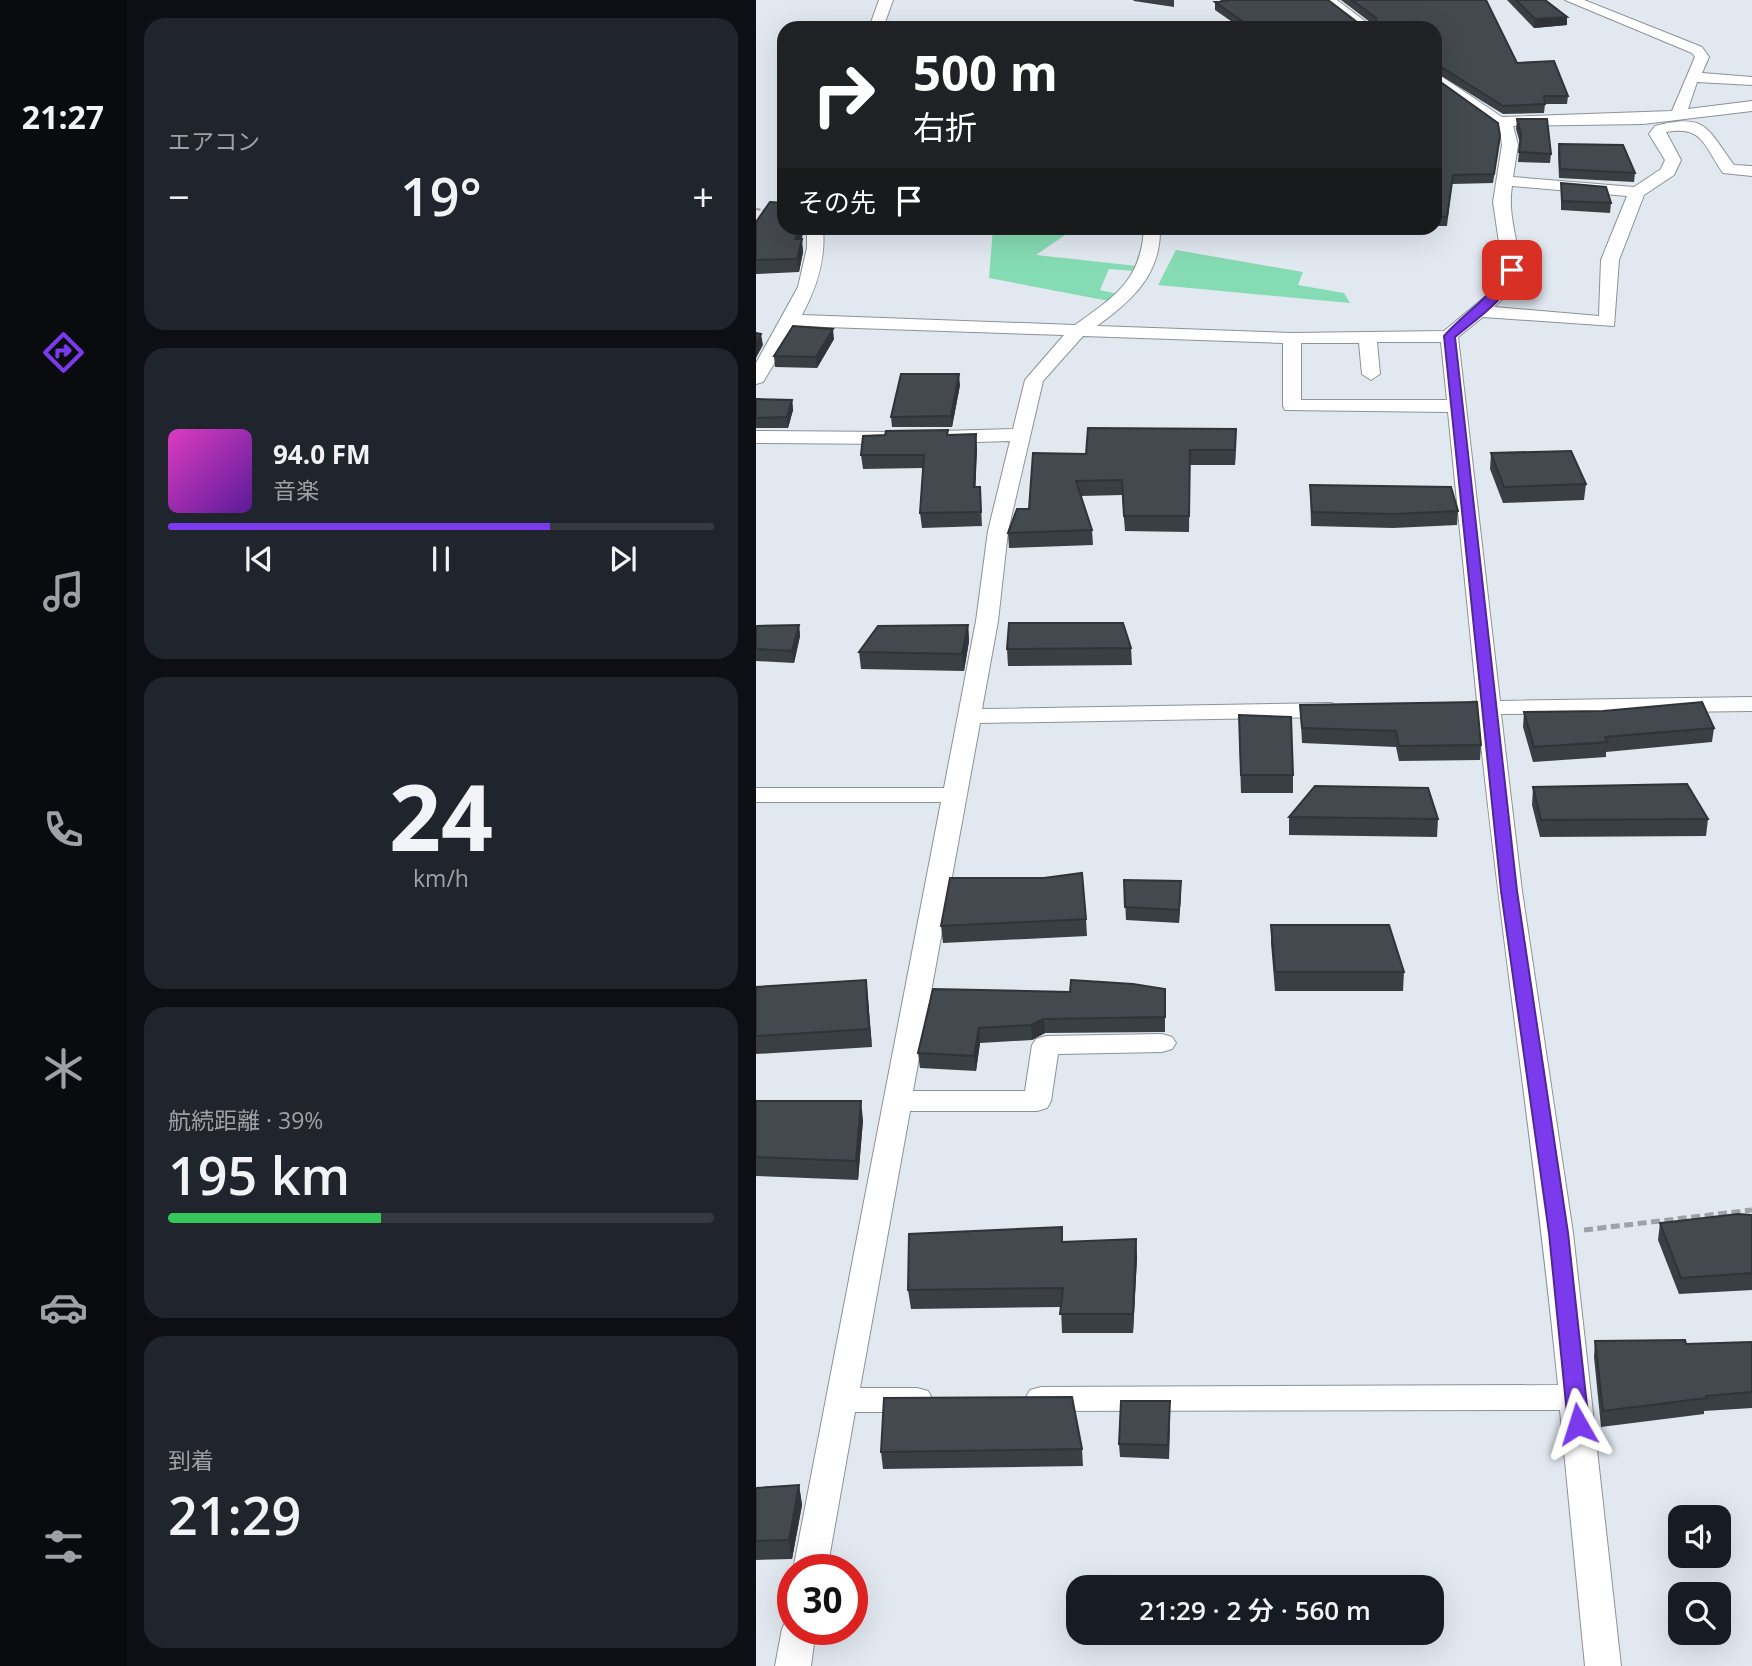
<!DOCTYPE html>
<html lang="ja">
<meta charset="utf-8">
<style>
body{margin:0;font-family:"Open Sans","Noto Sans JP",sans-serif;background:#20242c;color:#f1f3f6;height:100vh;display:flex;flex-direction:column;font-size:26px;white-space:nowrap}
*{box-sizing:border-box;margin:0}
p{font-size:23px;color:#9ea1a6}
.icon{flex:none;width:38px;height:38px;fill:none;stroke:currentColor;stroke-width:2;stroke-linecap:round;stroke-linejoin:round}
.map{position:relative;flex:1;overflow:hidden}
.side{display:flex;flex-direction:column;gap:18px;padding:18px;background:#0d0f14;width:630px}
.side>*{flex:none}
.guide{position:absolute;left:21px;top:21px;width:665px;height:214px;border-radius:21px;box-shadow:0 7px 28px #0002;background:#202124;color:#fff;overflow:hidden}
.buttons{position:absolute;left:912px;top:1505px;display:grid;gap:14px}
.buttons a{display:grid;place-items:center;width:63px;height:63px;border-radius:14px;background:#171b24;box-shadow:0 7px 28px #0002;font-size:35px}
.speed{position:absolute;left:21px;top:1554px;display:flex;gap:14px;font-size:35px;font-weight:700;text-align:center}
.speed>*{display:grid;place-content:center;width:91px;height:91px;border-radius:50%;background:#171b24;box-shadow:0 7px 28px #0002;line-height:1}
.speed .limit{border:10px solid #d22;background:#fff;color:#111}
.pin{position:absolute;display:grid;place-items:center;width:60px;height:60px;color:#fff;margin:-30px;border-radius:14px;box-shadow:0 4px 10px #0006}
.me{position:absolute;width:77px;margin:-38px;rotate:354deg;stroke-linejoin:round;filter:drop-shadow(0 0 5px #0008)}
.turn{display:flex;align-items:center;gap:24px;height:147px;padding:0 21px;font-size:32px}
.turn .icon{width:91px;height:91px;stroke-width:2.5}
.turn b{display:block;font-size:49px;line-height:60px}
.then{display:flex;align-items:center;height:66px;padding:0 21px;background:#0003;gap:14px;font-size:26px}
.big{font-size:52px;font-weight:600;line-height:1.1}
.side .tile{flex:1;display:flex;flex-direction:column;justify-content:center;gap:10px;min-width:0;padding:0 24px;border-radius:21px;background:#20242c}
.side .dial{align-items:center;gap:0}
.dial b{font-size:91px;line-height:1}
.song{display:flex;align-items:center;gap:21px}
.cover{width:84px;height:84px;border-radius:10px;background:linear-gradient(135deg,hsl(310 70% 55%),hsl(270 70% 35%))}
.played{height:7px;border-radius:4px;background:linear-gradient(90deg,#7c3aed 70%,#363941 70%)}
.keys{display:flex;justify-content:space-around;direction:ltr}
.heat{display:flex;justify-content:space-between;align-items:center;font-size:38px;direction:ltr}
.charge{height:10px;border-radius:5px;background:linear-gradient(90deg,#34c759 39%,#363941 0)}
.trip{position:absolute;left:310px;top:1575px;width:378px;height:70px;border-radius:21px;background:#171b24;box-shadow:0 7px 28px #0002;font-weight:600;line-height:70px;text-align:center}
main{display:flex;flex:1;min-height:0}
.menu{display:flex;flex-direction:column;width:126px;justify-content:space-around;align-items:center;background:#090b0e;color:#9ea1a6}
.menu .icon{width:49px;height:49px}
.menu .active{color:#7c3aed}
.menu b{font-size:32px;color:#f1f3f6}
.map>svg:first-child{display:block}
.green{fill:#85dbb4}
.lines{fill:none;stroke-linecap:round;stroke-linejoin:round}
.minor-casing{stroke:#8c929a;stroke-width:2}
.path-far1{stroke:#9da2a8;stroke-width:2.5;stroke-dasharray:4.5 2.5;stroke-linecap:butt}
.path{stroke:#9da2a8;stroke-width:5;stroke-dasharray:9 4.5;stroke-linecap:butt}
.minor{fill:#fff;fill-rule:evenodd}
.wall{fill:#3a3f44}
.shaded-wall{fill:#303337}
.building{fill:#44494f;stroke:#303337;stroke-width:2}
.route{fill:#7c3aed;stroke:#51269a;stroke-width:2}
</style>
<main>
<nav class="menu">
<b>21:27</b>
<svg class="icon active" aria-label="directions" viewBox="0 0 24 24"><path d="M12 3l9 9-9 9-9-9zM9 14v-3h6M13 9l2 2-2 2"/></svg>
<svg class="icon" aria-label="music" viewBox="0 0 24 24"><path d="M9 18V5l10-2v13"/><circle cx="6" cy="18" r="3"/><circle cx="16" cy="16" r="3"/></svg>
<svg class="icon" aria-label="phone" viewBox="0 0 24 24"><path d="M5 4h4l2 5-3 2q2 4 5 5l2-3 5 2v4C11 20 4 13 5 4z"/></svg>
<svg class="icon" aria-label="climate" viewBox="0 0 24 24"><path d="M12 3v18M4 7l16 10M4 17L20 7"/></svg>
<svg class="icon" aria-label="car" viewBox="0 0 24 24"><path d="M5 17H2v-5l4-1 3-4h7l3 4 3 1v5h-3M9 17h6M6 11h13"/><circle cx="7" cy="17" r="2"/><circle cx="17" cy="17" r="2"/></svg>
<svg class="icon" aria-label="filters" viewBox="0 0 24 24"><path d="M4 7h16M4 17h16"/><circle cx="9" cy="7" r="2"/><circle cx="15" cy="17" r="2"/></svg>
</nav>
<section class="side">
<div class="tile"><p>エアコン</p>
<div class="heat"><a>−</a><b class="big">19°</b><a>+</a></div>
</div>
<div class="tile">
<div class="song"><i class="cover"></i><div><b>94.0 FM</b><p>音楽</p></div></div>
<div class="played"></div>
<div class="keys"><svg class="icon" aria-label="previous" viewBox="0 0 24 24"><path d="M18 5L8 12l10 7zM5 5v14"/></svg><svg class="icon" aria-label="pause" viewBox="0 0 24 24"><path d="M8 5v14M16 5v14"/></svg><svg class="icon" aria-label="next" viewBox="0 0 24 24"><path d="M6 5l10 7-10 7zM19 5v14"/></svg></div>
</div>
<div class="tile dial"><b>24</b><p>km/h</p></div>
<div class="tile"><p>航続距離 · 39%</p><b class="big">195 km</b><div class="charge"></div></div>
<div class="tile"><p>到着</p><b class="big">21:29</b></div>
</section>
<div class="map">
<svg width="996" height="1666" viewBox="0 0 996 1666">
<rect width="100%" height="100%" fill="#e2e8f0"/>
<g class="green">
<polygon points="237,228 319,228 280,255 381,266 379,271 353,269 344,290 362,294 353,301 233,278"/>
<polygon points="420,250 547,272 542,285 588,293 594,303 402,285"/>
</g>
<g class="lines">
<defs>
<g id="minor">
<polygon points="123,0 137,0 127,28 113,28"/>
<polygon points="565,0 581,0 618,28 602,28"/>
<path d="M809 0H828L946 47 953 57 946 73 996 77V85L941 82 932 109 996 101V111L887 124 757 126 762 145 757 177 878 187 905 169 909 160 893 134 899 126C950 113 950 127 978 165L996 166V176L967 173C948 146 947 125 910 132L925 160 918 175 888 195 863 260 858 326 727 317 702 337 744 701 996 697V711L745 714 766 891 817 1233 865 1666H829L804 1410 285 1411 274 1408 269 1399 274 1390 285 1387 802 1385C780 1161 745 939 722 715L710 713 707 708 710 703 721 701 692 412 529 410 527 406V343L327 336 287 381 252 531 242 621 226 709 576 703 587 710 576 717 224 723 157 1091H269L276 1045 280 1039 290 1036 406 1034 416 1037 420 1043 416 1049 406 1052 302 1054 295 1101 291 1108 281 1111H154L104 1388H161L172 1391 177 1400 172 1409 161 1412H99L71 1570H37L185 802H0V788H188L220 621 232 531 254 441 186 443 176 437 186 431 257 429 269 380 308 335 41 326 7 382 0 384V363L42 287 51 248V228H67C70 259 61 287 46 315L319 325C359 296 385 281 388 228H404C405 274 377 300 341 326L536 333 688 331 730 296 744 280 747 269 737 202 746 145 744 130 679 83V72L746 117 916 111 939 57 936 53ZM756 186 871 196 845 260 843 316 738 307C785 267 748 236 756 186ZM621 342H685L691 400H545V343H603L606 374 615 380 624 374Z"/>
<polygon points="0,431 139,432 149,438 139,444 0,443"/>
<polygon points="37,1616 37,1629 60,1629 55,1666 19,1666 26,1629 31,1618"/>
</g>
</defs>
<use href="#minor" class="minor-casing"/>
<polyline class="path-far1" points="0,209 13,211"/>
<polyline class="path" points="828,1230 996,1210"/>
<use href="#minor" class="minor"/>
</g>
<g class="wall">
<polygon points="377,0 418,0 418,7 378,1"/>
<polygon points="464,0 572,0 601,22 614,22 585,0 730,0 761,63 812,96 811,104 789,104 788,113 747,114 679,72 679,28 485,28 459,10 459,2 465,2"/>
<polygon points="751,0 789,0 811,25 778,28"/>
<polygon points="679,78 743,145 737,183 696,184 691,226 679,226"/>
<polygon points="761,119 795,154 794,163 762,162 764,143 760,129"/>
<polygon points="803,144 879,173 878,182 803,178 802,153"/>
<polygon points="805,183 855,203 854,213 805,210"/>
<polygon points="0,222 49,228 45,239 47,252 43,272 0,274"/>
<polygon points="78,339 61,368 19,367 18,356"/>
<polygon points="204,385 196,427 136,427 135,417"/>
<polygon points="0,399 36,400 37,410 32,428 0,428"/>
<polygon points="192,430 192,435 221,448 219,487 224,487 226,526 166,528 164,513 167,468 107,469 105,455 129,435"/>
<polygon points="480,444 479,465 434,465 433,532 369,531 366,495 325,496 336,530 337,545 253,548 252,533 273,509 330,454"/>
<polygon points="735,453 830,484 828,500 747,503 734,469"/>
<polygon points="554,485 702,511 701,525 637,528 555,526"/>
<polygon points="43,625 44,636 38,663 0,661 0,626"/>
<polygon points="212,625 213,641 208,671 105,669 103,652"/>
<polygon points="375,648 376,665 252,666 251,649"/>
<polygon points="544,705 725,745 724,760 643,761 640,747 546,743"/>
<polygon points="768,712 958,728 956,742 850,752 850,757 777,762 767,727"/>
<polygon points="483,732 537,775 537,793 485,793"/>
<polygon points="777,787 952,819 950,836 784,837 776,805"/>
<polygon points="533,817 682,819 681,837 533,835"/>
<polygon points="368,880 425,893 423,923 370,920"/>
<polygon points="330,919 331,936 187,943 185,926"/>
<polygon points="515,925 648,972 647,991 519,991 515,943"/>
<polygon points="110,980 116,1047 0,1054 0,987"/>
<polygon points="409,989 409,1032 289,1033 276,1040 224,1043 220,1071 164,1068 162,1053 314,992"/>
<polygon points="0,1101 107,1120 102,1180 0,1176"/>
<polygon points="996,1215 996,1290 923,1294 902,1240 904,1223"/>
<polygon points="380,1239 381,1258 377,1333 306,1333 305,1307 155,1309 152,1290 307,1242"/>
<polygon points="839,1341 930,1344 996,1342 996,1408 948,1411 948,1414 845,1427 838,1357"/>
<polygon points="414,1401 413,1459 364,1457 363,1444"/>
<polygon points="326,1449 327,1466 127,1469 125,1452"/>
<polygon points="43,1485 46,1505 36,1559 0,1560 0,1488"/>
</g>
<g class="shaded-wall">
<polygon points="811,17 811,25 778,28 779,19"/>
<polygon points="43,228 49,228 41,253 39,239"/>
<polygon points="46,239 47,252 43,272 41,259"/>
<polygon points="77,329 78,339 61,368 60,357"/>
<polygon points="5,334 7,345 0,358 0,343"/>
<polygon points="203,374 204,385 196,427 195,416"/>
<polygon points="36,400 37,410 32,428 31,417"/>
<polygon points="480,429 480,444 479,465 479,450"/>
<polygon points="220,434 221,448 219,501 218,487"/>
<polygon points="43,625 44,636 38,663 36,651"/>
<polygon points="212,625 213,641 208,671 206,654"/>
<polygon points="425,881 425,893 423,923 423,910"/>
<polygon points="110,980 112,998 116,1047 113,1029"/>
<polygon points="288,1019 289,1033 276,1040 275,1025"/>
<polygon points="223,1028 224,1043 220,1071 218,1056"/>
<polygon points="105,1101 107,1120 102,1180 100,1161"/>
<polygon points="380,1239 381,1258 377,1333 377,1314"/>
<polygon points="414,1401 414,1414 413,1459 412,1445"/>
<polygon points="43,1485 46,1505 36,1559 33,1540"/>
</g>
<g class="building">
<polygon points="470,0 572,0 601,22 620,22 620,18 596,0 730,0 761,63 798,61 812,96 788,96 789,104 747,106 679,63 679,28 496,28 459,2 471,1"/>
<polygon points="760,0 789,0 811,17 779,19"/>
<polygon points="679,78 742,123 744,136 738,174 697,175 691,217 679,216"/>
<polygon points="761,119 791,119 795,154 763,152 765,135"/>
<polygon points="803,144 867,145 879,173 804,169"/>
<polygon points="805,183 850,187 855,203 806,201"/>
<polygon points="14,202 28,203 28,228 43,228 39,239 46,239 41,259 0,260 0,222"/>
<polygon points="37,326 77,329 60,357 18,356"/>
<polygon points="0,333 5,334 0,343"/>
<polygon points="145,374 203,374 195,416 135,417"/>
<polygon points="0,399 36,400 31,417 0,418"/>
<polygon points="332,428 480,429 479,450 434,450 433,516 368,516 366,480 320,481 336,530 252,533 261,509 273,509 277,453 330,454"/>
<polygon points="192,430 191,435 220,434 218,487 224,487 225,512 164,513 168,455 105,455 107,436 129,435 130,431"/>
<polygon points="815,451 830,484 748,487 735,453"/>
<polygon points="554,485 695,487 702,511 637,514 556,512"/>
<polygon points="253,623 367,623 375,648 251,649"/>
<polygon points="43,625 36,651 0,649 0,626"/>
<polygon points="212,625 206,654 103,652 122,626"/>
<polygon points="721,702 725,745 643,746 640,731 546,728 544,705"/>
<polygon points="946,702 958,728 849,737 851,742 778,747 768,712 847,711"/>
<polygon points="483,715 535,717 537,775 485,775"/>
<polygon points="931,784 952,819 785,820 777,787"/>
<polygon points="559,786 672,788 682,819 533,817"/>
<polygon points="326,873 330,919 185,926 194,878 288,878"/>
<polygon points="368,880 425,881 423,910 369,907"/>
<polygon points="515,925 633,925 648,972 519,972"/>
<polygon points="110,980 113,1029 0,1036 0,987"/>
<polygon points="315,980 377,984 409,989 409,1017 288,1019 275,1025 223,1028 218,1056 162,1053 177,989 314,992"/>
<polygon points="0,1101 105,1101 100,1161 0,1157"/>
<polygon points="982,1214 996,1215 996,1273 925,1278 904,1223"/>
<polygon points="306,1227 306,1242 380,1239 377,1314 304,1314 307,1288 152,1290 153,1234"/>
<polygon points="929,1340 930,1344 996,1342 996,1392 950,1396 951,1398 847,1411 839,1341"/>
<polygon points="316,1397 326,1449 125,1452 128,1398"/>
<polygon points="365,1401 414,1401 412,1445 363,1444"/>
<polygon points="43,1485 33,1540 0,1541 0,1488"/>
</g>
<path class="route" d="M756 266 762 270C752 298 722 318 699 337L761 891 812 1233 833 1424 830 1430H815L812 1424 793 1233 745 891 688 336C710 311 737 297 752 267Z"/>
</svg>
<div class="buttons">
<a><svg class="icon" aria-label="sound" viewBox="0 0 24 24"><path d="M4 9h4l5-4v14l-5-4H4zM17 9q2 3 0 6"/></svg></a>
<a><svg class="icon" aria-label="search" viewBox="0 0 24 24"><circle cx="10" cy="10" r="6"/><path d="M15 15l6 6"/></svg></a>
</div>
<div class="speed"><div class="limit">30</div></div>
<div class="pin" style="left:756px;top:270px;background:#d93025"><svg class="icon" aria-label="arrive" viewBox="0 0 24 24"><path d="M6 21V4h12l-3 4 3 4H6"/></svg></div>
<svg class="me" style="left:822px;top:1424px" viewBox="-20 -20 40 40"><path d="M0-17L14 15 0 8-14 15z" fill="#7c3aed" stroke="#fff" stroke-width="4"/></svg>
<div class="trip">21:29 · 2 分 · 560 m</div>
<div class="guide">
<div class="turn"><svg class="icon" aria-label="right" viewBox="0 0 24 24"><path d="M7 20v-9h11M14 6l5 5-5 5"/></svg><div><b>500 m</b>右折</div></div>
<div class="then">その先<svg class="icon" aria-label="arrive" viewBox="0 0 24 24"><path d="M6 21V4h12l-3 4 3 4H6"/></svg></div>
</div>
</div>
</main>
